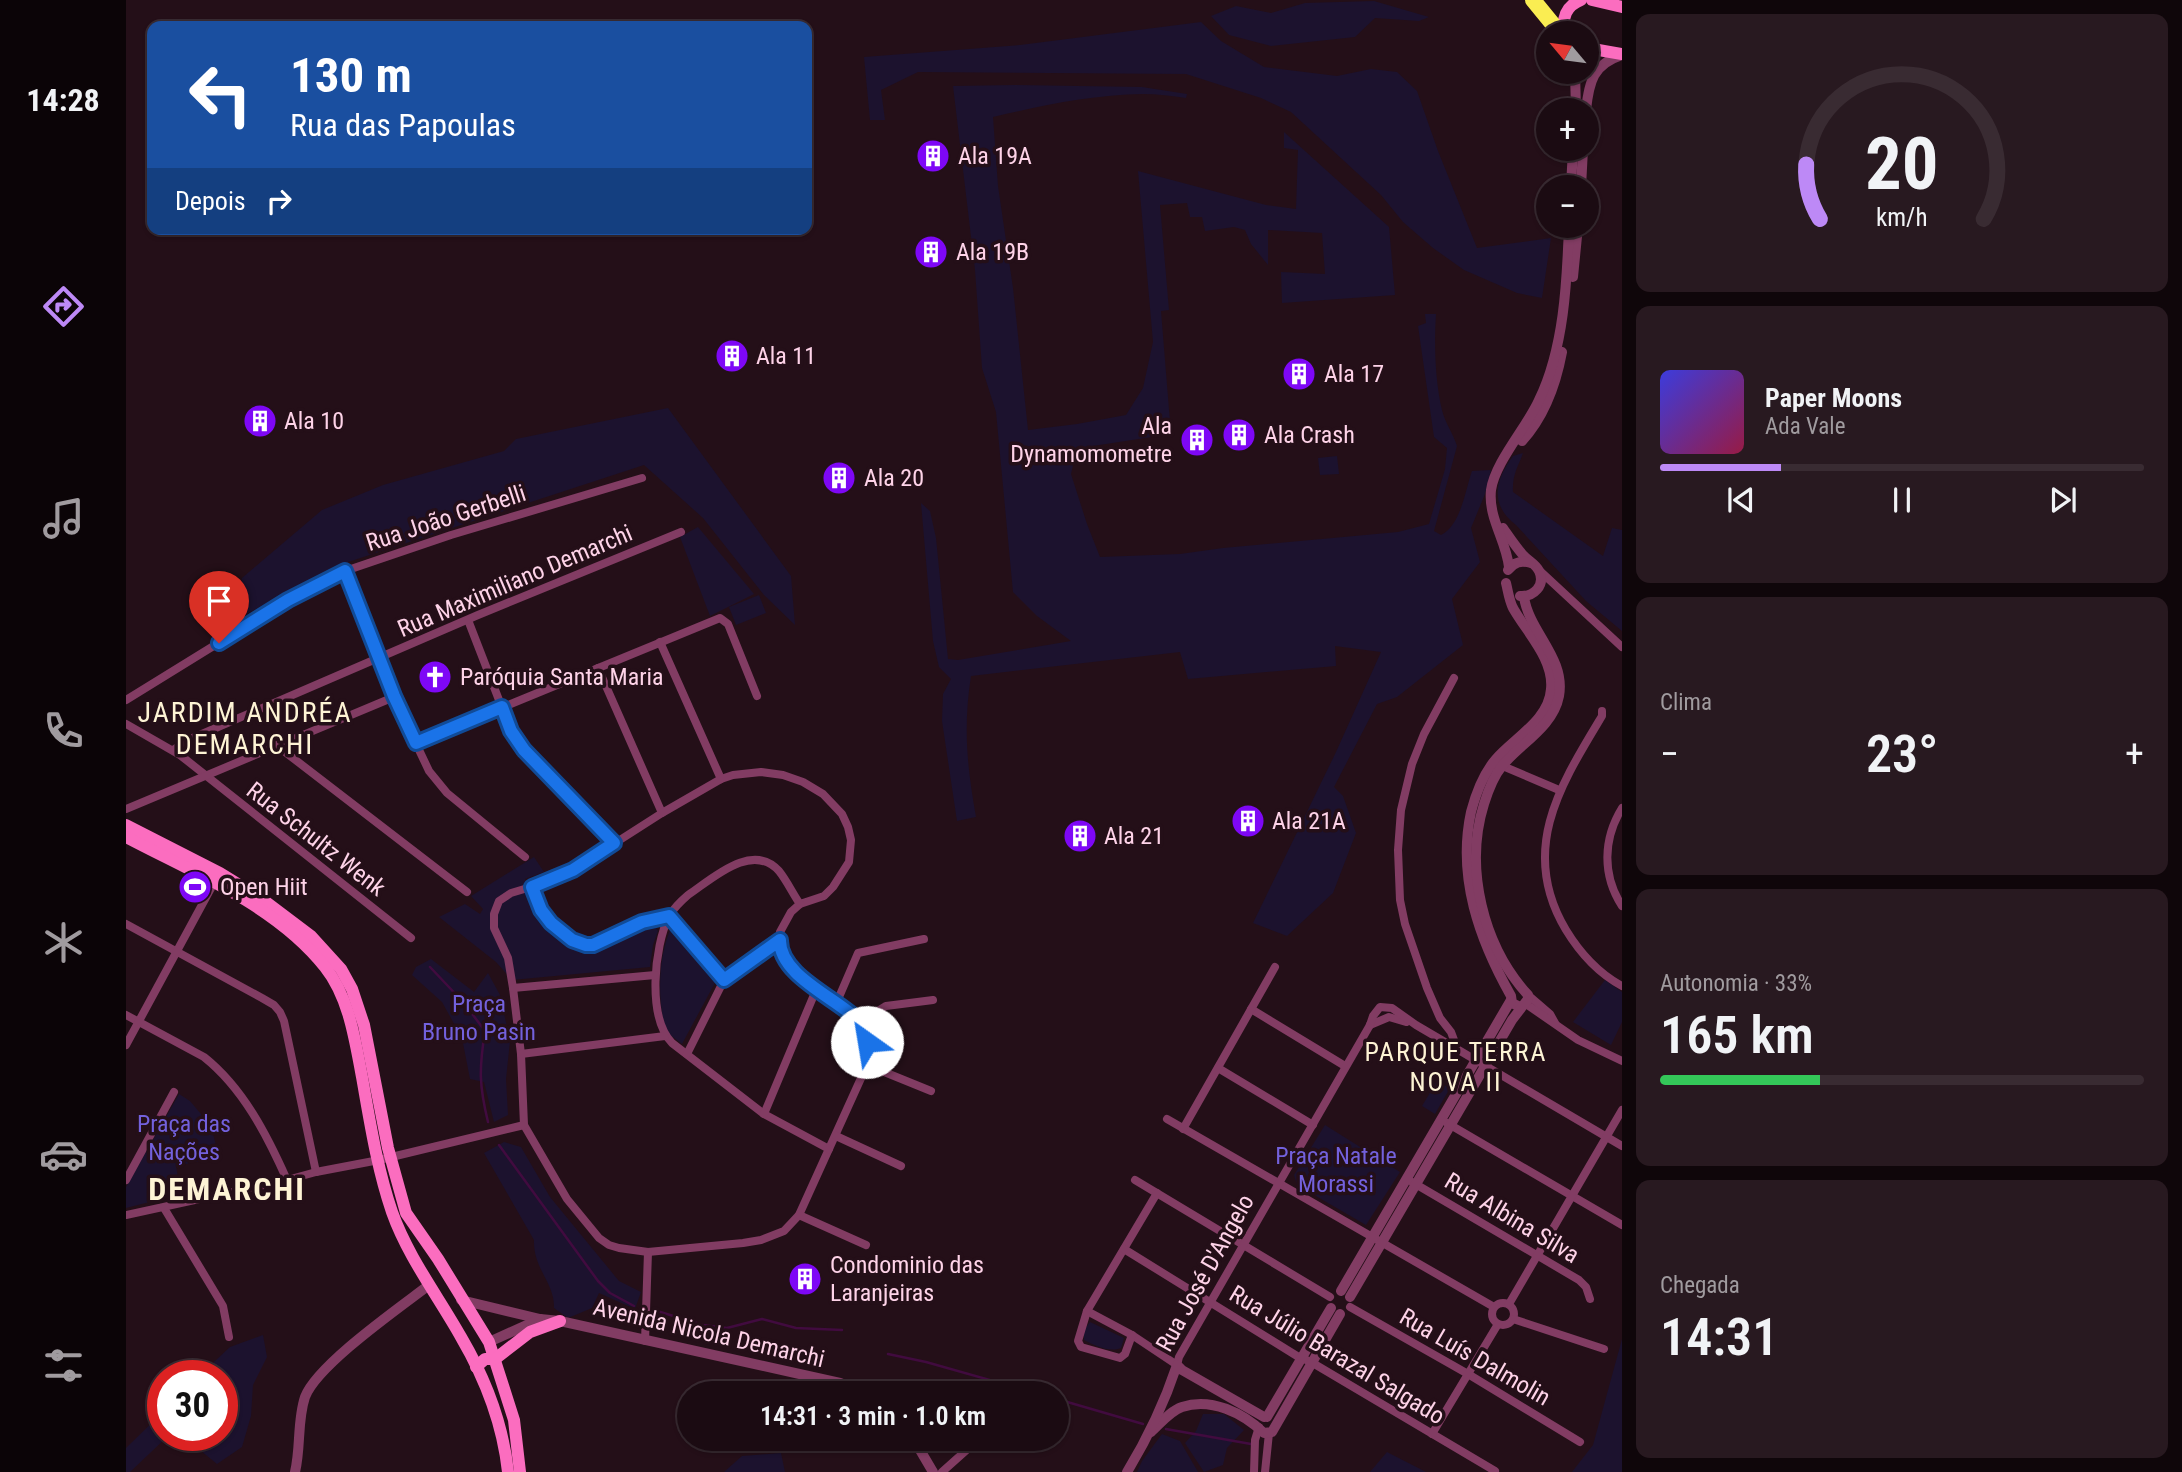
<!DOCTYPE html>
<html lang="pt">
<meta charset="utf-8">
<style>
body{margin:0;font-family:"Roboto Condensed",sans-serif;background:#281920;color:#f1f3f6;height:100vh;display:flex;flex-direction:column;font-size:26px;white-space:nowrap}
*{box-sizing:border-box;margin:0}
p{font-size:23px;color:#a09b9f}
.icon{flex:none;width:38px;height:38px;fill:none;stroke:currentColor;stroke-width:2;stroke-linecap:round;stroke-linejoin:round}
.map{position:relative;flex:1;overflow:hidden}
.side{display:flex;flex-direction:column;gap:14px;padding:14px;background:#0f060a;width:560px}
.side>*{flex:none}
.guide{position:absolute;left:21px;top:21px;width:665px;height:214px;border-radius:14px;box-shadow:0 2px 5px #0004,0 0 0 2px #392b32;background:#1a4fa0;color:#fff;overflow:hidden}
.needle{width:46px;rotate:299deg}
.fabs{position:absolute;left:1410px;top:21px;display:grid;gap:14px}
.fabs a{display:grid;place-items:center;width:63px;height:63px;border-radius:50%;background:#1b0b12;box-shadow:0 2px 5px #0004,0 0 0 2px #392b32;font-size:35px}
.speed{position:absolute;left:21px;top:1360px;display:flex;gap:14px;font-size:35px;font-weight:700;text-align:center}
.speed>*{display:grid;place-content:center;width:91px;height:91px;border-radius:50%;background:#1b0b12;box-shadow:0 2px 5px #0004,0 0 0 2px #392b32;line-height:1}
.speed .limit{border:10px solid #d22;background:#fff;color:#111}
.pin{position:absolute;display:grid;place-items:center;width:60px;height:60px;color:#fff;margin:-72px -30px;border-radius:50% 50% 50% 0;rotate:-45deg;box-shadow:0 0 7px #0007}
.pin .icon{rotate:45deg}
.me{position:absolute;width:77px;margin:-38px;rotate:328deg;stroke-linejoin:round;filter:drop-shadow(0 0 5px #0008)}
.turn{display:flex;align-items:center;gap:24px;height:147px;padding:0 28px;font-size:32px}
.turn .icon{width:91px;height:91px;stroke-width:2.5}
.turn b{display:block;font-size:49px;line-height:60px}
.then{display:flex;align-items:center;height:66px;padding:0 28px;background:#0003;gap:14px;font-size:26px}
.big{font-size:52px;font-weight:600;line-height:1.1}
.side .tile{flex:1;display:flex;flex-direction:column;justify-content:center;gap:10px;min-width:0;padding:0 24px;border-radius:14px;background:#281920}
.side .dial{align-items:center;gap:0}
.dial svg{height:182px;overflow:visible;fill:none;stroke:#392b32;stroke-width:7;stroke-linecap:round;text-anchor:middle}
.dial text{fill:#f1f3f6;stroke:none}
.song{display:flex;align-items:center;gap:21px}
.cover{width:84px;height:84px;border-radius:10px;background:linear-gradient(135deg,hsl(240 70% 55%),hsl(340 70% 35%))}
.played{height:7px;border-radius:4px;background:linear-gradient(90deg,#bd89f6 25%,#392b32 25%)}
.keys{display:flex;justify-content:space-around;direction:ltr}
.heat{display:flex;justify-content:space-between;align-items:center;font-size:38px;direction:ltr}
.charge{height:10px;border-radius:5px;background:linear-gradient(90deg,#34c759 33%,#392b32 0)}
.trip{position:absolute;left:551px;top:1381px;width:392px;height:70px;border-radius:35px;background:#1b0b12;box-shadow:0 2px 5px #0004,0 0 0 2px #392b32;font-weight:600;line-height:70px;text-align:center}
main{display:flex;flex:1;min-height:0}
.tabs{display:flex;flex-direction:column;width:126px;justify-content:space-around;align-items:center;background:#0b0407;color:#a09b9f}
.tabs .icon{width:49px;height:49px}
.tabs .current{color:#bd89f6}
.tabs b{font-size:32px;color:#f1f3f6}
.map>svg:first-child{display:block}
.green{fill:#1c122e}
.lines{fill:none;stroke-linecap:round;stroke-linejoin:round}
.stream{stroke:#410b3f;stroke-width:2.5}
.minor{stroke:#823c63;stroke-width:8}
.tertiary{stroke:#823c63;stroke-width:10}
.secondary{stroke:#fb6dbf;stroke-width:12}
.motorway{stroke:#faed52;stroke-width:16}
.route-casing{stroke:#114b97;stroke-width:18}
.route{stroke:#1a73e8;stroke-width:12}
.labels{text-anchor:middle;stroke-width:7;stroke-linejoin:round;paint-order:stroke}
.poi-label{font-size:24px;fill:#fed3e8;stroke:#240f18;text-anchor:start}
.street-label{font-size:24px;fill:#fed3e8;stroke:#240f18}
.park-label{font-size:24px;fill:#7361dc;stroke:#240f18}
.neighbourhood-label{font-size:26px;letter-spacing:2px;fill:#fef4d5;stroke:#240f18}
.quarter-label{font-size:28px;letter-spacing:2px;fill:#fef4d5;stroke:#240f18}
.district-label{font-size:32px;font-weight:bold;letter-spacing:2px;fill:#fef4d5;stroke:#240f18}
</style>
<main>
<nav class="tabs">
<b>14:28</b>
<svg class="icon current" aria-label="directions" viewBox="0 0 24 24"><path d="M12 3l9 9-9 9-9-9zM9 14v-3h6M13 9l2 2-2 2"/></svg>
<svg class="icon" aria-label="music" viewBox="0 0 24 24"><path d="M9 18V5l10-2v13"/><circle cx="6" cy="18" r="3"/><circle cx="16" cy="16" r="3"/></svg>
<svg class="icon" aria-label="phone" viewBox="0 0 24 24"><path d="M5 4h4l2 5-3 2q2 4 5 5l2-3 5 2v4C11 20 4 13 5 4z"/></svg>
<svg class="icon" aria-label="climate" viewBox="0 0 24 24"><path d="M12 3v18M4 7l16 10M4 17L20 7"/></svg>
<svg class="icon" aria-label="car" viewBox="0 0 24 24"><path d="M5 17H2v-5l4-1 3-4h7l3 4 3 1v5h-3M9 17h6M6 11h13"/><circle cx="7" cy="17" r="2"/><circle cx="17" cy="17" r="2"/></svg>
<svg class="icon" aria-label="filters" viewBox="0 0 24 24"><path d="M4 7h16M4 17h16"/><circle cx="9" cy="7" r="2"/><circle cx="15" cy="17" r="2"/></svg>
</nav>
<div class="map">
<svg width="1496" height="1472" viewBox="0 0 1496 1472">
<rect width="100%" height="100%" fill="#240f18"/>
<g class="green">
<polygon points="1248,1 1303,17 1293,21 1249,18 1229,37 1145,46 1103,35 1085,16 1110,6 1145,13 1179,3"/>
<polygon points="1075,22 1095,41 1138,67 1211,76 1245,69 1271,72 1291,91 1312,151 1351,248 1425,238 1416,298 1391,293 1338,270 1307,248 1277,222 1255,195 1165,112 1135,98 1060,74 792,72 755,90 759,120 744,120 738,57 894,45"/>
<path d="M889 85 1016 87 1061 94 1060 98C1046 96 1031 94 1017 94 966 95 917 105 867 117L872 186 887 288 902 430 951 424 1000 415 1017 388 1027 342 1012 171 1140 205 1170 209 1172 150 1158 148V132L1263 227 1269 295 1156 303 1155 272 1199 274 1196 233 1142 230V265L1125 244 1119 230 1108 227 1079 231 1076 217H1064L1061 203 1034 205 1043 310 1035 311 1045 434 967 446 949 457 945 474 961 524 974 557 1054 554 1097 548 1272 532 1303 524 1319 469 1321 448 1308 437 1292 326 1300 323 1299 314H1310C1308 344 1309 380 1316 410 1319 423 1327 433 1331 446L1308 531 1315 535C1335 525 1339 491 1346 471L1365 470 1359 494 1345 528 1354 562 1326 599 1337 645 1271 697 1251 704 1208 787 1217 796 1230 833 1207 893 1161 936 1127 923 1210 752 1255 652 1209 646 1210 666 1062 679 1054 652 845 676C837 727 841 766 850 817L831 821 816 721 817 694 825 679 813 667 807 641 795 503 804 511 810 538 822 659 832 660 945 641 911 616 887 592 870 412 856 368 849 270 827 86Z"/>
<polygon points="542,408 665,576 669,625 638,595 577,518 518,465 213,565 111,619 116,578 196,510 257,485 378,451 390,439"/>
<path d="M1397 453C1392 467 1386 475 1387 492L1477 556 1486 528 1496 530V631L1460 601 1390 525C1364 505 1368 481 1387 456Z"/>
<polygon points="1211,456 1213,474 1194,475 1192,458"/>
<polygon points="572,527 628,594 584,616 554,537"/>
<polygon points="633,595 640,613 610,625 603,607"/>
<path d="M408 857 418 872 399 879C402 890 404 901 409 910 425 937 458 955 488 943 502 937 511 927 527 923L532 931 527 945 524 967 386 980 370 962 313 917 339 904 354 914 357 909 345 896Z"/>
<path d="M546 926 591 979 556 1044 539 1031C532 998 531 957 546 926Z"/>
<polygon points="305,959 348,992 362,973 374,995 384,1041 380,1079 382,1115 368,1122 358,1082 344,1079 336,1038 316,1002 286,975 290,967"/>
<polygon points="1479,980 1496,992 1496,1022 1485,1045 1447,1022"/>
<polygon points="1311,1081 1324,1088 1309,1114 1296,1106"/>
<polygon points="53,1094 64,1101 85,1126 93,1157 50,1166 55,1194 0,1208 0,1187"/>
<polygon points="1199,1125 1274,1172 1240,1225 1171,1185 1168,1175"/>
<path d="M378 1142 395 1147 424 1197 493 1281 515 1292 509 1309 473 1293 466 1308 442 1318 428 1308C429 1283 407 1269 408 1240L358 1153Z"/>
<path d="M964 1322 998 1338 995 1348C983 1353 968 1345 958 1340V1330Z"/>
<polygon points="137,1335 141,1357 127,1385 125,1416 116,1447 91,1464 74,1450 66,1435 96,1435 96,1376 74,1375 104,1347"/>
<polygon points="1496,1339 1496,1472 1446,1472 1467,1445"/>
<polygon points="37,1412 37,1435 43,1435 4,1472 0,1472 0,1448"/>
<polygon points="1077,1414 1098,1414 1118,1430 1101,1448 1097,1465 1078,1472 1059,1443 1070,1431"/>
<polygon points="1036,1434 1054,1441 1072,1472 1011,1472 1016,1461"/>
<polygon points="1261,1452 1300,1472 1244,1472"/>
<polygon points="655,1453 659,1472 598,1472 616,1456"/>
</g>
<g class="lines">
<g class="stream">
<path d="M304 967 338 1003 359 1031C353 1069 353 1085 362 1122"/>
<polyline points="373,1145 472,1281 484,1293 508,1306"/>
<polyline points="531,1311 577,1325 601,1328 636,1319 670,1328 716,1330"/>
<polyline points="762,1354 800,1362 910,1393"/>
<polyline points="931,1399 1017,1424"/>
<polyline points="1040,1429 1125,1444"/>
</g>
<g class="minor">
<polyline points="219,571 268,697 303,771 321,793 399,857"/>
<polyline points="1414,571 1496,647"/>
<polyline points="342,620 385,731 398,749 488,843"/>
<polyline points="534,642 595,779"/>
<polyline points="472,668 536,813"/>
<polyline points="1328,678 1298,734 1286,764 1275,810 1272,850 1274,900 1279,924 1301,988 1314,1018 1325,1032 1331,1048"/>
<polyline points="0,700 162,600 219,571 325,535 516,478"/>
<path d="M1476 711V716C1435 784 1392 850 1440 930 1454 953 1472 973 1496 986"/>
<polyline points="0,724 54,755 285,938"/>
<polyline points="290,743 594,618 602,624 631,696"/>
<polyline points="150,745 341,892"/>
<polyline points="47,750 62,740 352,615 555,532"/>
<polyline points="1372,764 1433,790"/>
<polygon points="635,772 657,775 677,782 697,794 716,814 722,827 725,840 723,862 707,887 698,896 674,904 665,912 654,932 653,945 658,958 690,990 734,1022 740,1032 742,1052 741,1065 673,1215 658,1231 635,1240 617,1243 522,1252 493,1248 483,1245 473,1238 441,1199 398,1125 395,1054 387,988 382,958 368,928 368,914 373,901 385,893 415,884 447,870 536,813 595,779 607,775"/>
<path d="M1496 808C1477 839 1476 875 1496 906"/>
<polyline points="0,809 268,697"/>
<path d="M406 887C417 913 434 946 467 945L516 922 543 916"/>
<path d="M674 904C667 894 661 881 653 871 626 841 586 879 562 895 555 901 548 908 543 916 528 947 521 1017 546 1043L638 1114 703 1149"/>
<polyline points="543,916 598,980"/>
<polyline points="0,924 136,998 148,1005 154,1012 158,1021 190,1172"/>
<polyline points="387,988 529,975"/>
<polyline points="1402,995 1424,1014 1429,1023"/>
<polyline points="710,1004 732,953 798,939"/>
<polyline points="1400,1004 1452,1040 1496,1061"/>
<polyline points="1125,1009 1219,1066"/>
<path d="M0 1015 78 1057C117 1088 141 1135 161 1180"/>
<polyline points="734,1022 760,1006 807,1000"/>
<polyline points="1244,1025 1263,1017 1280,1022"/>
<polyline points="0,1045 90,879"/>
<polyline points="395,1054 539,1036"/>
<polyline points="561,1054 598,980 654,940"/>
<polyline points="741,1065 805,1091"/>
<polyline points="1092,1068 1187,1125"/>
<polyline points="638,1114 690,990"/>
<polyline points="1041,1119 1368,1307"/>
<polyline points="1321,1123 1496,1225"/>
<polyline points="1057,1129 1149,967"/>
<polyline points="710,1136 775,1166"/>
<polyline points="0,1180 48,1092"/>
<polyline points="1009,1180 1204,1297"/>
<polyline points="1286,1182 1453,1280 1460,1287 1464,1299"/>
<polyline points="1031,1193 961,1311 1006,1335 1051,1365 1053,1357 1244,1025 1247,1016 1254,1007 1266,1008 1290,1025 1496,1146"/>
<polyline points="38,1208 97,1306 103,1337"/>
<polyline points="0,1215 161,1180 190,1172 253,1160 398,1125"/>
<polyline points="673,1215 740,1245"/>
<polyline points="998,1249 1171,1356 1185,1362 1369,1471"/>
<circle cx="1377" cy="1314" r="11"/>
<polyline points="1383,1304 1496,1110"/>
<polyline points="1224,1307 1342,1374 1454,1442"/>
<polyline points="961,1311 952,1341 955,1347 994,1358 999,1354 1006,1335"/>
<polyline points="1387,1319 1478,1349"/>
<polyline points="519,1341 522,1252"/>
<polyline points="1306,1434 1372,1324"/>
<polyline points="816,1472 854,1438"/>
<polyline points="1128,1472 1129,1440 1133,1427"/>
<polyline points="1139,1472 1143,1433"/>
</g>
<g class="tertiary">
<polyline points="1449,72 1450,110"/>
<path d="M1460 110C1463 82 1467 64 1496 55"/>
<polyline points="1445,187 1447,149"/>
<polyline points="1455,187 1457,149"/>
<polyline points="1447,277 1452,226"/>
<path d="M1396 441C1418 417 1430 384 1436 352"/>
<path d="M1377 528C1384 538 1390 547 1397 555 1402 561 1410 564 1413 571 1420 586 1407 597 1394 596"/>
<path d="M1383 567C1380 540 1362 518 1365 490 1369 462 1401 427 1413 400 1438 349 1441 282 1443 226"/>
<path d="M1382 570C1388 562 1395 560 1405 563"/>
<path d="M1380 583C1382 591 1383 600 1387 608 1401 633 1428 659 1425 689 1423 720 1388 738 1370 759 1357 774 1350 793 1345 812 1331 877 1353 939 1385 996L1386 1003 1394 1007"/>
<polyline points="1215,1291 1385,1000"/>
<path d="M1224 1297 1386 1020 1402 999V995C1357 946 1338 868 1358 804 1362 791 1367 777 1376 766 1395 743 1427 727 1433 696 1440 658 1403 632 1398 597"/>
<polyline points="335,1300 414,1319 434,1321 714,1383 742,1393"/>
<polyline points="363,1342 414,1319"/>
<polyline points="1141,1417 1205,1308"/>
<path d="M1025 1432C1034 1424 1044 1411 1056 1407 1085 1397 1117 1413 1138 1433L1146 1432 1214 1314"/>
<polyline points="787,1438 807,1472"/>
<path d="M169 1472C175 1447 171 1421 179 1397 191 1365 273 1308 303 1285"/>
<path d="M1001 1472C1023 1436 1038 1404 1051 1365L1056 1370 1138 1417"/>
</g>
<g class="secondary">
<polyline points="1466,0 1496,7"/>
<path d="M1438 33C1436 17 1440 6 1455 0"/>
<polyline points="1461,48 1496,54"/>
<polyline points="0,825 94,873 136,899 185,936 215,969 226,989 238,1025 262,1148 280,1213 312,1259 363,1342 388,1420 394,1472"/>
<path d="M0 837C68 873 150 905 199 967 223 997 229 1040 236 1077 244 1122 251 1168 266 1212 282 1257 312 1296 335 1337 359 1378 377 1425 382 1472"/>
<polyline points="350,1367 359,1359 369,1359 404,1332 434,1321"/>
</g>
<polyline class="motorway" points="1407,0 1434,33"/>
</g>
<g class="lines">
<defs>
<path id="route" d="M93 643 162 600 219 571 268 696 290 743 376 707 385 731 398 750 488 843 447 870 406 887 415 910 425 923 446 940 460 945H467L516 922 543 916 598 980 654 940C653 976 713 999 734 1022 739 1028 740 1035 741 1042"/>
</defs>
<use href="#route" class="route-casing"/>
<use href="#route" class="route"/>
</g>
<defs>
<symbol id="building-disc" viewBox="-11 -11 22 22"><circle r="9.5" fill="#7e07f6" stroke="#240f18"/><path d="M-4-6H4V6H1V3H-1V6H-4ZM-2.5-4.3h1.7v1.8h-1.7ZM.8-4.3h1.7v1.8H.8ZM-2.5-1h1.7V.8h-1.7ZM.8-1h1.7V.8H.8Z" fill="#fff"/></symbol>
<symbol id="church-disc" viewBox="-11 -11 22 22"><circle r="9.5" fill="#7e07f6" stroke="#240f18"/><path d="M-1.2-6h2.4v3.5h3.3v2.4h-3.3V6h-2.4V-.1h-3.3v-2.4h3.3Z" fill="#fff"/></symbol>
<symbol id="stadium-disc" viewBox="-11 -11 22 22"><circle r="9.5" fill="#7e07f6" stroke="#240f18"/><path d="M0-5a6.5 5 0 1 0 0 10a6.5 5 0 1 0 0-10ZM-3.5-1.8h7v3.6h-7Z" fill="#fff"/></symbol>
</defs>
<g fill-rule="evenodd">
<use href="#building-disc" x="788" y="137" width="38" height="38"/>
<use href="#building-disc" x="786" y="233" width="38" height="38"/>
<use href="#building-disc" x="587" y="337" width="38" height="38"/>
<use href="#building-disc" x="1154" y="355" width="38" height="38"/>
<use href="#building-disc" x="115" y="402" width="38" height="38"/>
<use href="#building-disc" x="1094" y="416" width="38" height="38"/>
<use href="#building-disc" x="1052" y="421" width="38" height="38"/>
<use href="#building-disc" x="694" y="459" width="38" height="38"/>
<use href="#church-disc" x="290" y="658" width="38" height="38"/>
<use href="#building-disc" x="1103" y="802" width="38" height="38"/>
<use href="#building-disc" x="935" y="817" width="38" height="38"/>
<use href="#stadium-disc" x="50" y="868" width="38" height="38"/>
<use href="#building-disc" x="660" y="1260" width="38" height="38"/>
</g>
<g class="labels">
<g class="poi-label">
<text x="832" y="164">Ala 19A</text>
<text x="830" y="260">Ala 19B</text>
<text x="630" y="364">Ala 11</text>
<text x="1198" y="382">Ala 17</text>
<text x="158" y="429">Ala 10</text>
<text x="1046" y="434" text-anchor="end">Ala<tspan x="1046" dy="28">Dynamomometre</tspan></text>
<text x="1138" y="443">Ala Crash</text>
<text x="738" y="486">Ala 20</text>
<text x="334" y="685">Paróquia Santa Maria</text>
<text x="1146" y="829">Ala 21A</text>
<text x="978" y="844">Ala 21</text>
<text x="94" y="895">Open Hiit</text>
<text x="704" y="1273">Condominio das<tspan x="704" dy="28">Laranjeiras</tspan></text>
</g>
<g class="street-label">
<text transform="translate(320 518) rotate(-18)" y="8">Rua João Gerbelli</text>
<text transform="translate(389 581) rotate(-23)" y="8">Rua Maximiliano Demarchi</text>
<text transform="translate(190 839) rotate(38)" y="8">Rua Schultz Wenk</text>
<text transform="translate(1386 1218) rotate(31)" y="8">Rua Albina Silva</text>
<text transform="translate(1079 1273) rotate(-61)" y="8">Rua José D'Angelo</text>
<text transform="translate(583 1333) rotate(13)" y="8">Avenida Nicola Demarchi</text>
<text transform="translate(1211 1355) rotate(31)" y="8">Rua Júlio Barazal Salgado</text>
<text transform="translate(1349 1357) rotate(30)" y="8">Rua Luís Dalmolin</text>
</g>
<g class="park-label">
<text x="353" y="1012">Praça<tspan x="353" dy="28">Bruno Pasin</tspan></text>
<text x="58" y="1132">Praça das<tspan x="58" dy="28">Nações</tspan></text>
<text x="1210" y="1164">Praça Natale<tspan x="1210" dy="28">Morassi</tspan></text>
</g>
<g class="neighbourhood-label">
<text x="1330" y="1061">PARQUE TERRA<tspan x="1330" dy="30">NOVA II</tspan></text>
</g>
<g class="quarter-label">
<text x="119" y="722">JARDIM ANDRÉA<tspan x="119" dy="32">DEMARCHI</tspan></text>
</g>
<g class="district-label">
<text x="101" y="1200">DEMARCHI</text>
</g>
</g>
</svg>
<div class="fabs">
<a><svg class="needle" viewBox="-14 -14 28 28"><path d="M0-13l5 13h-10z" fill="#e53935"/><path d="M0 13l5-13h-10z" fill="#a09b9f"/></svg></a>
<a>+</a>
<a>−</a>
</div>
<div class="speed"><div class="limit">30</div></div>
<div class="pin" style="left:93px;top:643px;background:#d93025"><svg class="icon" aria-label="arrive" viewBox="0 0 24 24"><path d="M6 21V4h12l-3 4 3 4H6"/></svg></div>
<svg class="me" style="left:741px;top:1042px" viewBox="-20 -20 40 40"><circle r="19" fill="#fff"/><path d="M0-13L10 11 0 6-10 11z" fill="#1a73e8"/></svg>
<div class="trip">14:31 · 3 min · 1.0 km</div>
<div class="guide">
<div class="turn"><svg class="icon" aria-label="left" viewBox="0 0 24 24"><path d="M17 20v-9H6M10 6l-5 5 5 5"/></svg><div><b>130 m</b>Rua das Papoulas</div></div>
<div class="then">Depois<svg class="icon" aria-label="right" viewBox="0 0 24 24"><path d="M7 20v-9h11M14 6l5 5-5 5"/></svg></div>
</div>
</div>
<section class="side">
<div class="tile dial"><svg viewBox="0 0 100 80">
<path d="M14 69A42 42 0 1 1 86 69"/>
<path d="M14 69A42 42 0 0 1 8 45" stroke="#bd89f6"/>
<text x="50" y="56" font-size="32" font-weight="700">20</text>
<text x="50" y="72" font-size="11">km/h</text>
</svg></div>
<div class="tile">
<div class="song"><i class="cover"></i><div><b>Paper Moons</b><p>Ada Vale</p></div></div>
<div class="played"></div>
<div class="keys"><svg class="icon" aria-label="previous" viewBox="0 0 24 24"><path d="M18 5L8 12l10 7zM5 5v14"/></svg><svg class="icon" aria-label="pause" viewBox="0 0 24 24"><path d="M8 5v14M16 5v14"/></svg><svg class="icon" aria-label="next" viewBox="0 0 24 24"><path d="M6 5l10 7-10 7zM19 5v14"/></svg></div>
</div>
<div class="tile"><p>Clima</p>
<div class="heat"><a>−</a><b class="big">23°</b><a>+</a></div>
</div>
<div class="tile"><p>Autonomia · 33%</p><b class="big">165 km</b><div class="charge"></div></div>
<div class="tile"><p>Chegada</p><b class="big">14:31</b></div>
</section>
</main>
